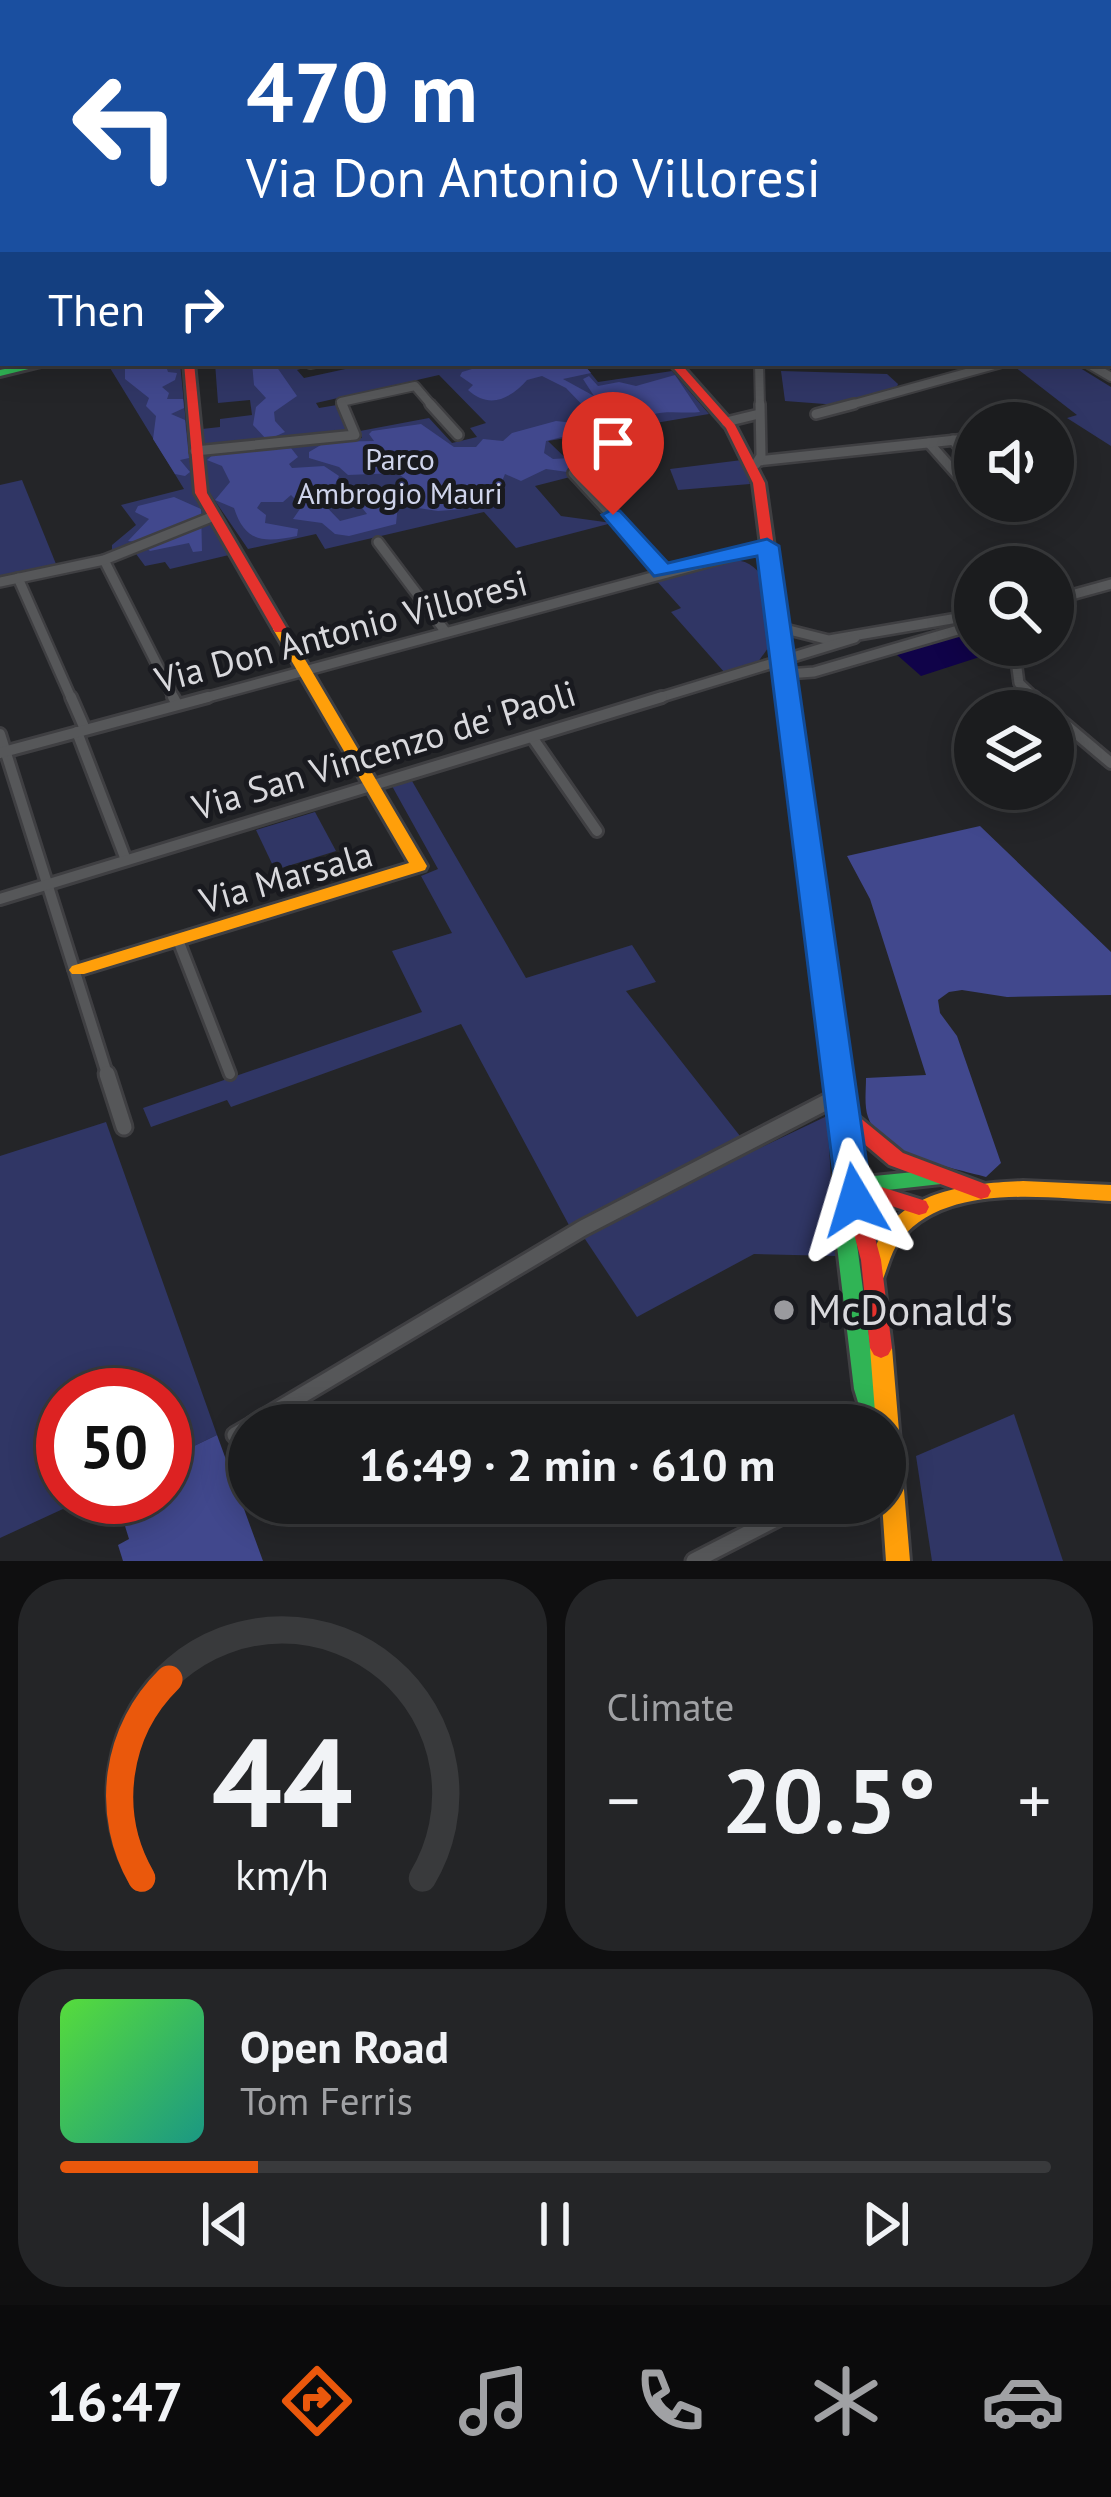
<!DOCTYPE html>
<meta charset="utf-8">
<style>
body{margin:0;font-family:"PT Sans",sans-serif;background:#242527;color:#f1f3f6;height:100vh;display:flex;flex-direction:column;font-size:45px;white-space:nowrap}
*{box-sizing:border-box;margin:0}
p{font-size:39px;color:#a0a1a4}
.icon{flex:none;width:66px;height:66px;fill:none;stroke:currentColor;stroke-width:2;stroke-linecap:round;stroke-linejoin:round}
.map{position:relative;height:1561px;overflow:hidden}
.drawer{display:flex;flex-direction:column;gap:18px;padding:18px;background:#0f0f10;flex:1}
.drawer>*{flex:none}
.top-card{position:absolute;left:0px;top:0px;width:1113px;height:366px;box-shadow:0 6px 30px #0003,0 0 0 3px #393a3c;background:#1a4fa0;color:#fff;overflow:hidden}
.tools{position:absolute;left:954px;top:402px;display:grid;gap:24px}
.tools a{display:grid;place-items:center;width:120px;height:120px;border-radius:50%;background:#1b1c1e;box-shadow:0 6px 30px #0003,0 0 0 3px #393a3c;font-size:60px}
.speed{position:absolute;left:36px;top:1368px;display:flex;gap:24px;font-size:60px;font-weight:700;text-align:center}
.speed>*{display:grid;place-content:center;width:156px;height:156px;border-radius:50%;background:#1b1c1e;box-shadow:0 6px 30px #0003,0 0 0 3px #393a3c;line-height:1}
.speed .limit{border:18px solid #d22;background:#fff;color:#111}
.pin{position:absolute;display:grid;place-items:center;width:102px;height:102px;color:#fff;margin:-123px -51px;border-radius:50% 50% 50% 0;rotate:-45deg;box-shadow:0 0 12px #0007}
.pin .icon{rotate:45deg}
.me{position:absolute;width:132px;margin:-66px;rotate:353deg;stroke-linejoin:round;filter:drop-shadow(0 0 9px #0008)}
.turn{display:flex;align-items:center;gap:42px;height:252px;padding:0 48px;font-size:54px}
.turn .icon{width:156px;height:156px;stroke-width:2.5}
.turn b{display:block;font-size:84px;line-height:102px}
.then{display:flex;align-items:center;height:114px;padding:0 48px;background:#0003;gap:24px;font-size:45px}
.big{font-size:90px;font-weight:800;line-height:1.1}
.drawer .card{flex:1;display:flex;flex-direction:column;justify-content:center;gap:18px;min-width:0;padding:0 42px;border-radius:48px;background:#242527}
.drawer .dial{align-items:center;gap:0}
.dial svg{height:312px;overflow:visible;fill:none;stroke:#393a3c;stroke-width:7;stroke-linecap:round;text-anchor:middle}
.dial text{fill:#f1f3f6;stroke:none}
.song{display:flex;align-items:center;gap:36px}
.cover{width:144px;height:144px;border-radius:18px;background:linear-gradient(135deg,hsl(110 70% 55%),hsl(170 70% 35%))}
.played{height:12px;border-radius:6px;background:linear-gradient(90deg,#ea580c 20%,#393a3c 20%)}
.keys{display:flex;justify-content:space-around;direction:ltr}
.heat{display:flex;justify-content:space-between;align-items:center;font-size:66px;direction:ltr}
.drawer .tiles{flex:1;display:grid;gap:18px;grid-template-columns:1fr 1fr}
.card:last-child{grid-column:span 2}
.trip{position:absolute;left:228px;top:1404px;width:678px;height:120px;border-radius:60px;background:#1b1c1e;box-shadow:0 6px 30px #0003,0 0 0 3px #393a3c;font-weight:800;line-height:120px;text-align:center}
.dock{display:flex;height:192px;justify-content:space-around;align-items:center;background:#0b0b0c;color:#a0a1a4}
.dock .icon{width:84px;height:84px}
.dock .active{color:#ea580c}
.dock b{font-size:54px;color:#f1f3f6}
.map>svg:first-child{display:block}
.green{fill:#303665}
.forest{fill:#41488d}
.water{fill:#100349}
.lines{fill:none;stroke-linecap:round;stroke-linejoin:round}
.street-far4-casing{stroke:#3f3f42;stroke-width:9}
.street-far3-casing{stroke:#3f3f42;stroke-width:12}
.street-far2-casing{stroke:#3f3f42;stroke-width:14}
.street-far1-casing{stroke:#3f3f42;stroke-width:16}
.street-casing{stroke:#3f3f42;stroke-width:21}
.fast-casing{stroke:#3f3f42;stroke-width:6}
.slow-casing{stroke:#3f3f42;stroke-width:6}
.jam-casing{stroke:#3f3f42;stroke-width:6}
.street-far4{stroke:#565759;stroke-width:6}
.street-far3{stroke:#565759;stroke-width:8}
.street-far2{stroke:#565759;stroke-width:9}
.street-far1{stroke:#565759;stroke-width:10}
.street{stroke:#565759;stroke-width:15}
.fast{fill:#30b455;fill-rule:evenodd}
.slow{fill:#ff9f0a;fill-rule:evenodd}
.jam{fill:#e5322d;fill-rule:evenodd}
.route{fill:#1a73e8;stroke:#114b97;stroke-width:3}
.poi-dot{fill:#9a9a9e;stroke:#191a1f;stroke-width:4.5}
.labels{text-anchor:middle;stroke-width:10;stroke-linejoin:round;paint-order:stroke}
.far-park-label{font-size:30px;fill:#cfd4eb;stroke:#191a1f}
.street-label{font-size:36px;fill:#d9d9dd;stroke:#191a1f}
.near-poi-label{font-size:42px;fill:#d9d9dd;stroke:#191a1f;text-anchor:start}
</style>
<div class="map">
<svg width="1111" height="1561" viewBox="0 0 1111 1561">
<rect width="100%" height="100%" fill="#242528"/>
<g class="green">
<polygon points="107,363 180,363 193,494 229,555 170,569 165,562 145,566 131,547 112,552 112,545 136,525 121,505 184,489"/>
<polygon points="215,363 304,363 307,367 297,370 304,378 373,363 599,363 585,366 598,382 672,371 709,414 548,441 582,474 535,486 561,516 612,523 516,548 484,512 325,549 316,534 248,549 209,492 205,454 362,438 360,431 429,418 452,443 477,437 470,428 486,423 439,375 316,403 319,408 337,405 349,432 204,447 202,429 220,427 220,419 252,415 250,400 218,403"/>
<polygon points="1028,363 1072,363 1111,387 1111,446 1067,418 1077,415 1015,367"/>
<polygon points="781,371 887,374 898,384 896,389 838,405 785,401"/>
<polygon points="742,460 750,484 678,490 670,469"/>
<polygon points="22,480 56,564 0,576 0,485"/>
<path d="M734 560C773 562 768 610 773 641L758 662 725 673 671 612 681 608 655 579Z"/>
<polygon points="412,781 526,978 632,945 656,982 626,991 740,1136 570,1227 461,1024 231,1107 227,1100 151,1127 143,1108 422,1012 392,951 452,933 421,876 438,869 392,786"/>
<polygon points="315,812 336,851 275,870 256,830"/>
<polygon points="827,1116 836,1256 754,1254 637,1317 581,1233"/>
<polygon points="106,1122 217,1435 165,1460 165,1395 63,1395 63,1497 89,1497 0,1538 0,1156"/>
<polygon points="1014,1414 1063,1561 932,1561 916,1456"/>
</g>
<g class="forest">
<polygon points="125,363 165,363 168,372 177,373 175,380 162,387 169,393 167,399 183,399 184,408 171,414 185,420 189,458 180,460 190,472 185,476 175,474 153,439 156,416 146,406 149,398 125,379"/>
<polygon points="252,363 274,363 297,396 274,412 275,421 285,432 267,440 253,425 256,407 266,398 254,385"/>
<path d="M492 363 584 365 591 373 563 379 594 396 583 379 589 376 598 386 619 382 636 386 675 375 700 412C686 414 665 410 652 415 632 423 608 429 586 421L590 413 566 388 542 376 527 380C511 398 490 410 468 390L473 385 460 376 462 372Z"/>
<path d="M556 421 583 424 586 431 546 441 544 453 553 459 604 456 609 462 598 469 578 471 582 474 546 469 521 481 505 474 501 484 458 490 493 498 489 507 438 511 398 505 396 524 349 536 335 534 322 523 293 519 302 506 291 495 283 502H261L257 508 266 515 265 523 298 529 297 536C263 543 245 542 234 508L215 500 230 482 222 466 207 460 215 453 291 448 298 457 289 464 292 468 324 466 339 476 334 487 321 486 313 493 340 521 367 514 355 499 366 495 394 500V493L407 485V480L397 473 348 475 339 467 309 458V452L326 442 374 441 369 434 372 431 421 424 454 447H476L483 439 503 441 512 433Z"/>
<polygon points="174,497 201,509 202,551 193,552 189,543 150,551 140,542 128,541 149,519 135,512 138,506"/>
<path d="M980 826 1111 952V995L1007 997 962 990 949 992 938 1000 940 1013 957 1036 1001 1163 986 1177C951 1167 881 1156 868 1117 864 1106 866 1090 866 1078L926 1075 870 899 847 856Z"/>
<polygon points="217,1435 263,1561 123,1561 118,1545 129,1539 116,1497 165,1497 165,1460"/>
</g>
<polygon class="water" points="972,632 975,645 987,645 995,652 921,676 896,654"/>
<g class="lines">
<defs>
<g id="street-far4">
<polyline points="565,0 569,3"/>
<polyline points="736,0 743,3"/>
<polyline points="931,0 939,3"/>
<polyline points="1046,0 1052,3"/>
<polyline points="767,1 819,3"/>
<polyline points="826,3 881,0"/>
</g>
<g id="street-far3">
<polyline points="759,363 760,407"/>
<polyline points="1087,363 1111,377"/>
<polyline points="310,364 315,363"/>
<polyline points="343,407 341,402 415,386 433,407"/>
<polyline points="843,407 1002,363"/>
</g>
<g id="street-far2">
<polyline points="430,404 458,435"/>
<polyline points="816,414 854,404"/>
<polyline points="726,422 759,414"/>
<polyline points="953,440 975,466"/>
<polyline points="929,443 975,495"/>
<polyline points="195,451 355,435 342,404"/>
<polyline points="758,461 975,438"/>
<polyline points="756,464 761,456 760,404"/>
<polyline points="573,473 663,571"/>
<polyline points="378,542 445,631"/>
<polyline points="104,560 175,700"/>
<polyline points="18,578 72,700"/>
<polyline points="0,582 104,560 209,518"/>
<polyline points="1053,600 1111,584"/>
<polyline points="781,628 829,640 975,615"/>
<polyline points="1014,645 1019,683 1037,700"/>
<polyline points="787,674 814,672 975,625"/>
<polyline points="197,700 767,546"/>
<polyline points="652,700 855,638"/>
</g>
<g id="street-far1">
<polyline points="71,697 85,729"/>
<polyline points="173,697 177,704"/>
<polyline points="1034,697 1049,711"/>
<polyline points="1053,714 1111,763"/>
<polyline points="77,732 126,860"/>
<polyline points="0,734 108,1077"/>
<polyline points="532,737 597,831"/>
<polyline points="0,753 208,697"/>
<polyline points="0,899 662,697"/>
<polyline points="178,940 230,1074"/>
</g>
<g id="street">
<polyline points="107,1074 124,1127"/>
<polyline points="252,1425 583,1228 842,1094"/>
<polyline points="235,1435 249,1427"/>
<polyline points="694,1561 807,1503"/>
</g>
<g id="fast">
<polygon points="140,0 160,0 171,3 151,3"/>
<polygon points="258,0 281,0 268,3 245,3"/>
<rect x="0" y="159" width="3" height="6"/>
<polygon points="33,363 53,363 0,376 0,370"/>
<polygon points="934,1170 941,1172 944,1178 941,1184 860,1193 865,1200 855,1229 876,1389 887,1425 885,1429 885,1425 865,1425 854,1389 835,1229 845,1200 851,1193 847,1192 844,1186 847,1180 854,1178"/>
</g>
<g id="slow">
<polygon points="280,625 287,629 427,866 425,870 84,974 72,974 69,970 72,966 409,863 273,629"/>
<path d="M1023 1181 1111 1185V1201C1045 1198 939 1181 896 1246 890 1256 887 1270 882 1281L875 1284 868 1281 865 1275C869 1263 873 1251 879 1239 907 1190 971 1183 1023 1181Z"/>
<polygon points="881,1338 888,1341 892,1348 910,1561 886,1561 882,1503 885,1503 885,1425 876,1425 870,1348 874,1341"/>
</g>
<g id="jam">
<polygon points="341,0 349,0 353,3 345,3"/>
<polygon points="184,363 194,363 207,493 287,629 285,632 275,632 273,629 195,493"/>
<polygon points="669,363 680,363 735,425 765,483 853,1112 903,1153 988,1185 991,1191 988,1197 981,1199 889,1165 856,1137 862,1181 926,1201 929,1207 926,1213 919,1215 864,1197 881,1260 892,1348 888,1355 881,1358 874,1355 870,1348 861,1260 845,1200 753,483 726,428"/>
</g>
</defs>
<use href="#street-far4" class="street-far4-casing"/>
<use href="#street-far3" class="street-far3-casing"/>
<use href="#street-far2" class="street-far2-casing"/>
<use href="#street-far1" class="street-far1-casing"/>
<use href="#street" class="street-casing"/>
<use href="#fast" class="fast-casing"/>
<use href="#slow" class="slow-casing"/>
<use href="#jam" class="jam-casing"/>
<use href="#street-far4" class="street-far4"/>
<use href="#street-far3" class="street-far3"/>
<use href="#street-far2" class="street-far2"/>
<use href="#street-far1" class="street-far1"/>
<use href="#street" class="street"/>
<use href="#fast" class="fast"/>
<use href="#slow" class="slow"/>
<use href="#jam" class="jam"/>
</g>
<polygon class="route" points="613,509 620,511 668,563 767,539 779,546 872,1200 867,1210 855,1215 842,1210 837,1200 757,556 654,576 602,515"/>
<circle class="poi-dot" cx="784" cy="1310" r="12"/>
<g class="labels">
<g class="far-park-label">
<text x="400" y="470">Parco<tspan x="400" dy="34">Ambrogio Mauri</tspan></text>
</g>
<g class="street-label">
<text transform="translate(341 631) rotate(-15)" y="13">Via Don Antonio Villoresi</text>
<text transform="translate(384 750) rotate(-17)" y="13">Via San Vincenzo de' Paoli</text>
<text transform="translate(286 877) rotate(-16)" y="13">Via Marsala</text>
</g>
<g class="near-poi-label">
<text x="808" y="1325">McDonald's</text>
</g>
</g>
</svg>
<div class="tools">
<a><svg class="icon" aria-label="sound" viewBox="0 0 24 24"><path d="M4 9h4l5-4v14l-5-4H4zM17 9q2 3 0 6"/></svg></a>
<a><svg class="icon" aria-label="search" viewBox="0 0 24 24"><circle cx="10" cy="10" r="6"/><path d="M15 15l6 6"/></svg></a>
<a><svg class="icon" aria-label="layers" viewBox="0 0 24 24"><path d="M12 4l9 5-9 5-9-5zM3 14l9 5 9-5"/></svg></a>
</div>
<div class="speed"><div class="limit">50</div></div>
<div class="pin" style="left:613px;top:515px;background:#d93025"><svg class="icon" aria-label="arrive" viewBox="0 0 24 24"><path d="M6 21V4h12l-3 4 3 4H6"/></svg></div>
<svg class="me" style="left:855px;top:1200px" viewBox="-20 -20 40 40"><path d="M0-17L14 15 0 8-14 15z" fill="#1a73e8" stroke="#fff" stroke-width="4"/></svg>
<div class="trip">16:49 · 2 min · 610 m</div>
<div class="top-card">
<div class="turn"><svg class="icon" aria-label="left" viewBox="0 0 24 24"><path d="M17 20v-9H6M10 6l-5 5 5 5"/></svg><div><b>470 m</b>Via Don Antonio Villoresi</div></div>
<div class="then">Then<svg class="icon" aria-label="right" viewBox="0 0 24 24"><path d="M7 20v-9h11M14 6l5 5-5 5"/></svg></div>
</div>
</div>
<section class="drawer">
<div class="tiles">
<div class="card dial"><svg viewBox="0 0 100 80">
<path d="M14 69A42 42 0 1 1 86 69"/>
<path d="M14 69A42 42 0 0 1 21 18" stroke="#ea580c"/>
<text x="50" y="56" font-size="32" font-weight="700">44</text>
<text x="50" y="72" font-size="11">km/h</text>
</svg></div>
<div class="card"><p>Climate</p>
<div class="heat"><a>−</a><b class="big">20.5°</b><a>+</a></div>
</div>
<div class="card">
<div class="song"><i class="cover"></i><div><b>Open Road</b><p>Tom Ferris</p></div></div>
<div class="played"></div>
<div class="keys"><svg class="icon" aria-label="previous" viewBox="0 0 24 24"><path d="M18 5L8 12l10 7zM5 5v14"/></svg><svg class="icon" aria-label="pause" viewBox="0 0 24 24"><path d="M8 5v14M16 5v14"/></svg><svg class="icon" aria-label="next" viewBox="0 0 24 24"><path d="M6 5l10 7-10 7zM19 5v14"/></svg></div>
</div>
</div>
</section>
<nav class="dock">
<b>16:47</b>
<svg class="icon active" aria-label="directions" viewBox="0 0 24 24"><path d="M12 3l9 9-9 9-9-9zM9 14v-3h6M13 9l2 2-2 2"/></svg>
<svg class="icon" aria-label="music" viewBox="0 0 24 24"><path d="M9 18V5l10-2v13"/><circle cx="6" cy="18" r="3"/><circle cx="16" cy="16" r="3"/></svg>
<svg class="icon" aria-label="phone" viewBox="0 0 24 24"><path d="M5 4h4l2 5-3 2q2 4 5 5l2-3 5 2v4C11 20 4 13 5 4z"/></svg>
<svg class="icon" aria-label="climate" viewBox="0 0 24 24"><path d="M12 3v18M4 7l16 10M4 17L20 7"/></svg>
<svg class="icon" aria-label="car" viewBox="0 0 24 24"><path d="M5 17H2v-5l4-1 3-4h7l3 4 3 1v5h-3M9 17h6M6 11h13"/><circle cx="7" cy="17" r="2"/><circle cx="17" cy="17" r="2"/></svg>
</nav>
